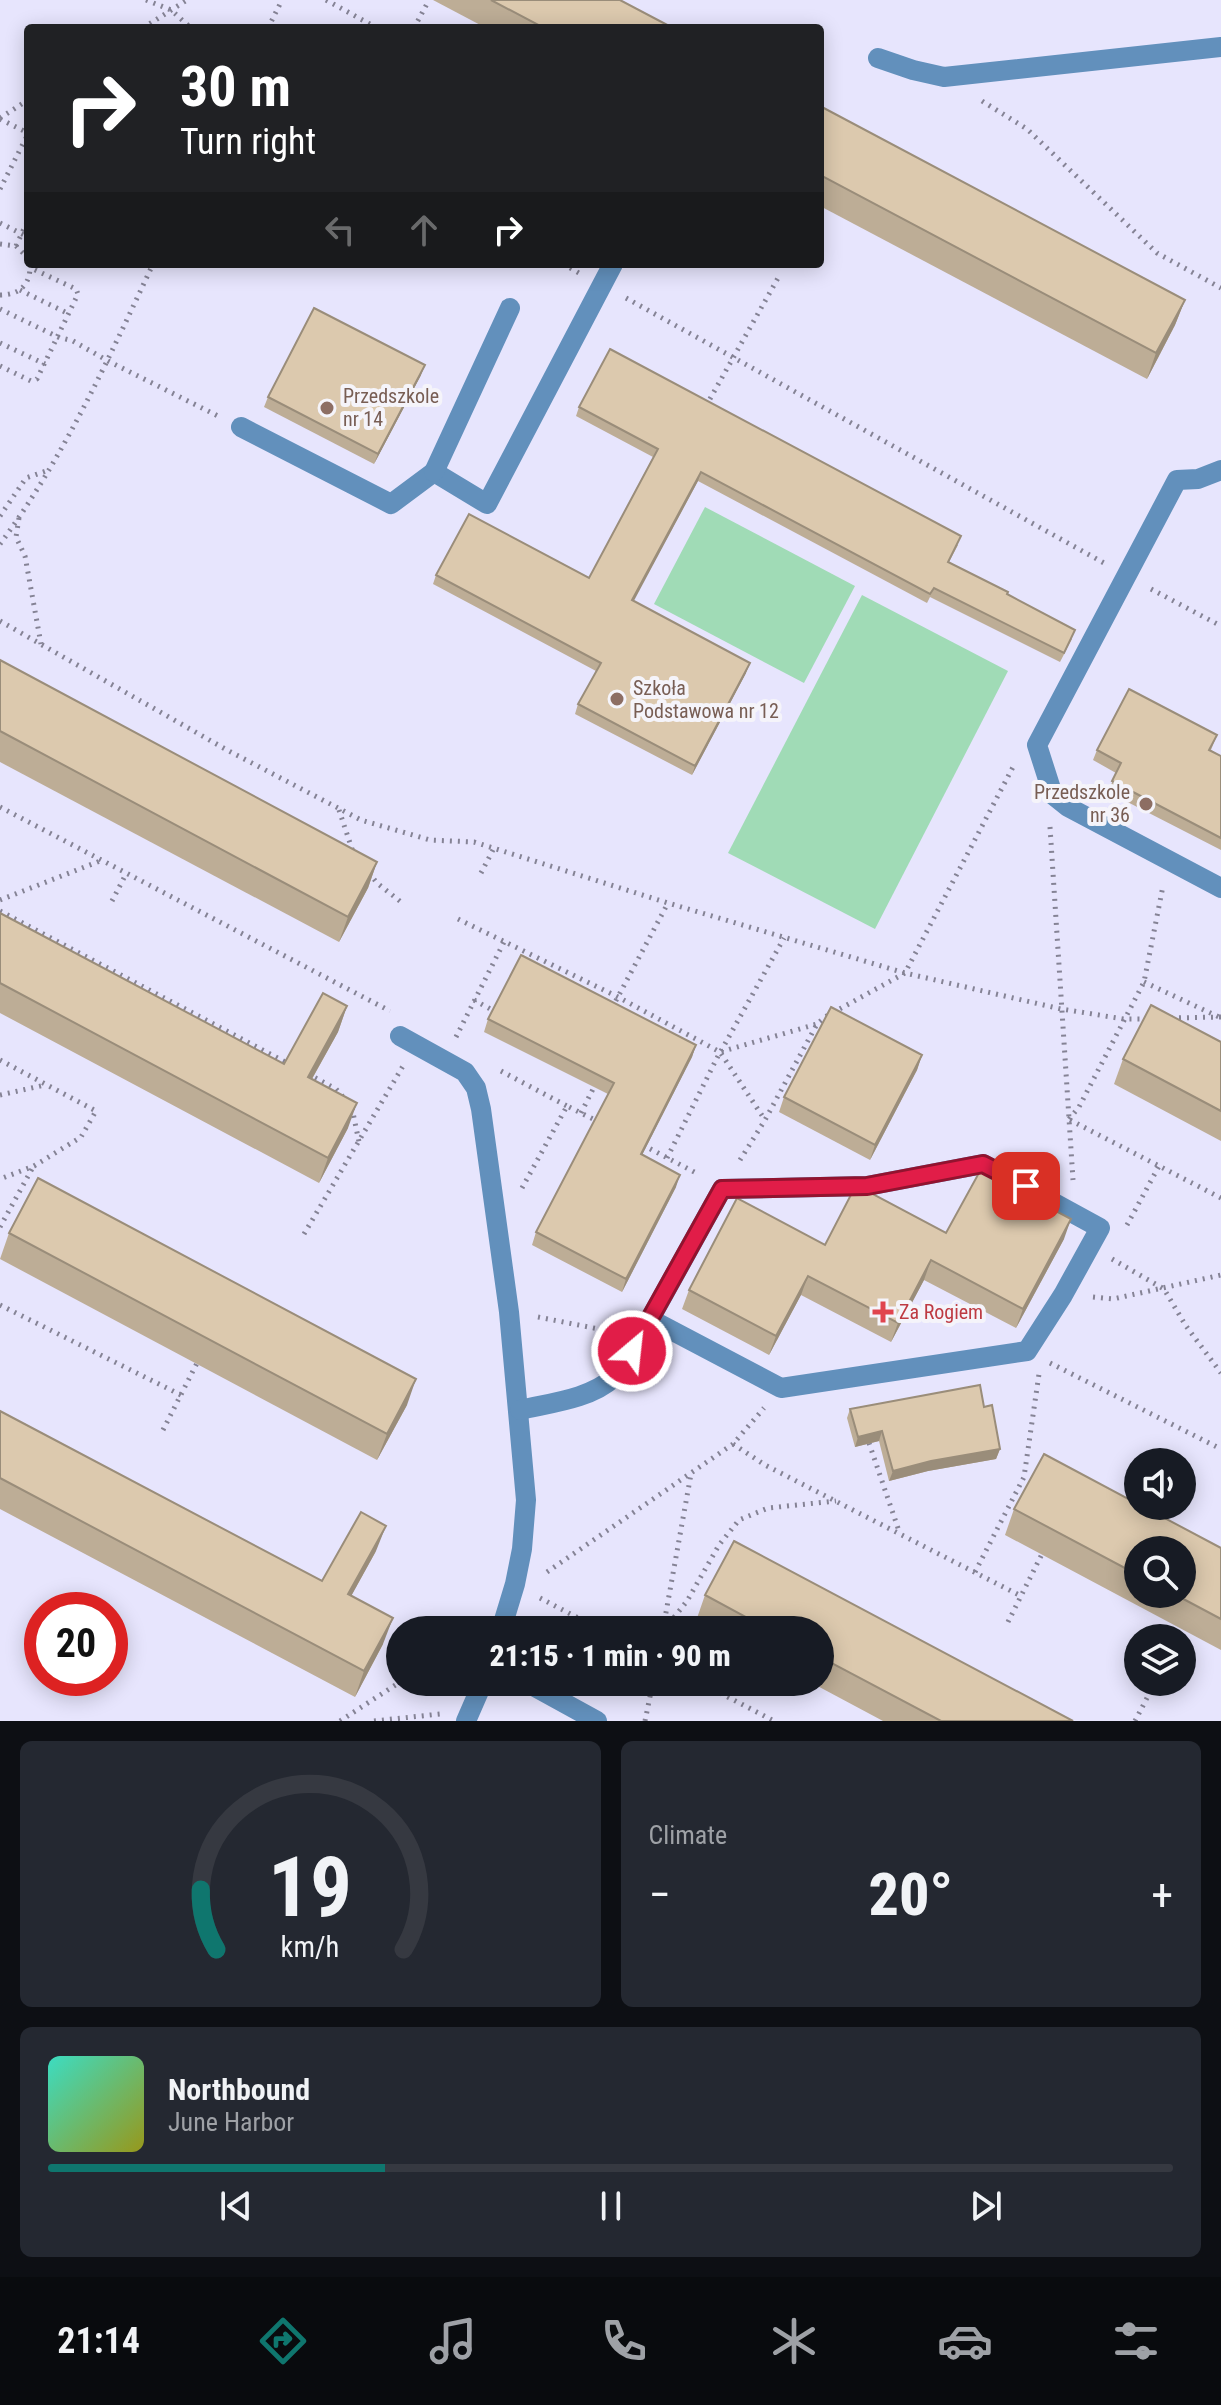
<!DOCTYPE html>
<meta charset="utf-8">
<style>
body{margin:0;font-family:"Roboto Condensed",sans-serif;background:#242831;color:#f1f3f6;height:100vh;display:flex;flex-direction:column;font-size:30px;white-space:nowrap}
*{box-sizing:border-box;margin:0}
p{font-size:26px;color:#9ea1a6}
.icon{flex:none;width:44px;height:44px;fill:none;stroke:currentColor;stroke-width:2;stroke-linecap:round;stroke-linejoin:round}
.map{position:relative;height:1721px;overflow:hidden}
.panel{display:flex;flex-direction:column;gap:20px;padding:20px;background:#0d0f14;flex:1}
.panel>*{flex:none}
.hud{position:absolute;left:24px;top:24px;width:800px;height:244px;border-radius:8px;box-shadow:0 4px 20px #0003;background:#202124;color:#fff;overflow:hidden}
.fabs{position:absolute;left:1124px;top:1448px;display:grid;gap:16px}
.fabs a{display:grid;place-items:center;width:72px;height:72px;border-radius:50%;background:#171b24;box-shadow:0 4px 20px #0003;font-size:40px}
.speed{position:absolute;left:24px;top:1592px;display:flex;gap:16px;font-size:40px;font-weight:700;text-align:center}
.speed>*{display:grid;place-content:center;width:104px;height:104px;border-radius:50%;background:#171b24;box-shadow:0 4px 20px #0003;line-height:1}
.speed .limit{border:12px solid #d22;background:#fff;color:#111}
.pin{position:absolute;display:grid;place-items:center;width:68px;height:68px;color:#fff;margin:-34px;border-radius:16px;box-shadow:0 4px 12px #0006}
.me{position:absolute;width:88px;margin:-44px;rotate:28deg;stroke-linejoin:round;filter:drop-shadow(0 0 6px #0008)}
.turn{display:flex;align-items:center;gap:28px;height:168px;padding:0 24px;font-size:36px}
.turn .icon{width:104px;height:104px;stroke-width:2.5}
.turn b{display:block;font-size:56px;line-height:68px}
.lanes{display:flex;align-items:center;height:76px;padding:0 24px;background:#0003;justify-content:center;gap:40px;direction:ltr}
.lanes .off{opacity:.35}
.big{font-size:60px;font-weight:800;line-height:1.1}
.panel .widget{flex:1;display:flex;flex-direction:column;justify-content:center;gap:12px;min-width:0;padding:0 28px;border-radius:12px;background:#242831}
.panel .dial{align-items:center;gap:0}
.dial svg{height:208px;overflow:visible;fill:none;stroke:#363941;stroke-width:7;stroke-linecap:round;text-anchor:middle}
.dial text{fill:#f1f3f6;stroke:none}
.song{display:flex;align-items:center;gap:24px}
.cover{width:96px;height:96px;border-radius:12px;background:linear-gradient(135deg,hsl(170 70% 55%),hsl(60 70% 35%))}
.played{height:8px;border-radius:4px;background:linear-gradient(90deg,#0f766e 30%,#363941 30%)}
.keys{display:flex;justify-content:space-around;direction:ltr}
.heat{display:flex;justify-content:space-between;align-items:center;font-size:44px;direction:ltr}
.panel .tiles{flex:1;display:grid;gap:20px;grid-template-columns:1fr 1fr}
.widget:last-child{grid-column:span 2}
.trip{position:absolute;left:386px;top:1616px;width:448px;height:80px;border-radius:40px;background:#171b24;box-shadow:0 4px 20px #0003;font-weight:800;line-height:80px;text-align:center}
.dock{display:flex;height:128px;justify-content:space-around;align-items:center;background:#090b0e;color:#9ea1a6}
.dock .icon{width:56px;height:56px}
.dock .current{color:#0f766e}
.dock b{font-size:36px;color:#f1f3f6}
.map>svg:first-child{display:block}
.pitch{fill:#a0dbb6}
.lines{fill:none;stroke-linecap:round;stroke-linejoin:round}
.path{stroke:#858395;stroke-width:5;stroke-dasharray:2 6;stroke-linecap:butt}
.minor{stroke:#6290bc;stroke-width:20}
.wall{fill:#bdad96;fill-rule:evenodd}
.shaded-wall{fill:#9a8d7a}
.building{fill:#dcc9ae;stroke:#9a8d7a;stroke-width:2}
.route-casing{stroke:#92132f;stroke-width:20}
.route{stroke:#e11d48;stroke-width:14}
.education-dot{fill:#8d6e63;stroke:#f5f4fa;stroke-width:3}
.health-dot{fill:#e0444e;stroke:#f5f4fa;stroke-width:3}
.labels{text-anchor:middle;stroke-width:8;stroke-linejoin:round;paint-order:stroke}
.education-label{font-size:20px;fill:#785e54;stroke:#f5f4fa;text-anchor:start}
.health-label{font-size:20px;fill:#be3a42;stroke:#f5f4fa;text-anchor:start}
</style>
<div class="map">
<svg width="1221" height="1721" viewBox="0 0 1221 1721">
<rect width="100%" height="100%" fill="#e7e5fd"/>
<g class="pitch">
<polygon points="705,507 855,586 804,683 654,604"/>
<polygon points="862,595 1008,671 875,929 728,853"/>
</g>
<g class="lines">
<g class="path">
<polyline points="146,0 171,10 191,28"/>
<polyline points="326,0 377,28"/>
<polyline points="143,28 187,0"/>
<polyline points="268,28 282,0"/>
<polyline points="414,28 429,0"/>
<polyline points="982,101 1027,129 1157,253 1221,288"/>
<polyline points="0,118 28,100"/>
<polyline points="0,119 28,133"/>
<polyline points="0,189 28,134"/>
<polyline points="0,223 28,237"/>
<polyline points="0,244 16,246 28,258"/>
<polyline points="16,246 28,220"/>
<polyline points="85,264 95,264"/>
<polyline points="563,264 579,273"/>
<polyline points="20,290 69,314"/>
<path d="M0 295C20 295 31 284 30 264"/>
<polyline points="626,298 1104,563"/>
<polyline points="0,309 58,337 73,341 108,361 218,416"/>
<polyline points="0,343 45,364"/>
<polyline points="0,366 31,381 37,379 78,294 76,289 31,268"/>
<polyline points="706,406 778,278"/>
<polyline points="0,516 26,478 46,471"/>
<polyline points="19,518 16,537 25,556 41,644"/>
<path d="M0 544C63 459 108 360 153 264"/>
<polyline points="1151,589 1221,626"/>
<polyline points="0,621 227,750 361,820 430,840 474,842 668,903 905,973 1061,1009 1124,1019 1149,1019"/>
<polyline points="0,807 390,1011"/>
<polyline points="339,810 353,852"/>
<polyline points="1050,827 1073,1180"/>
<polyline points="369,873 377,883 401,902"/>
<polyline points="481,873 494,848"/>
<polyline points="0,900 100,861"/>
<polyline points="112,901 126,874"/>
<polyline points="0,911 289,1064"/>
<polyline points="458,919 618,997 720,1052 765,1120"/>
<polyline points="1144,982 1219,1017"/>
<polyline points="474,1000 494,1011"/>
<polyline points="612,1008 668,903"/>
<polyline points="1171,1018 1221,1017"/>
<polyline points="456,1037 504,942"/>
<polyline points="721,1051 784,938"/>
<polyline points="0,1060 96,1111 81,1137 34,1166 0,1179"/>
<polyline points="501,1071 567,1106"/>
<polyline points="308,1074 336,1089 343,1097"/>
<polyline points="0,1095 45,1085"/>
<polyline points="352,1108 359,1142"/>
<polyline points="581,1113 594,1087"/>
<polyline points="1069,1119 1079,1107 1144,982 1163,886"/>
<polyline points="1070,1120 1221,1198"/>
<polyline points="643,1145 698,1174"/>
<polyline points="667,1158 720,1052 817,1024"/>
<polyline points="740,1160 765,1120 817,1024 825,1017 905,973 1013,767"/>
<polyline points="522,1188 567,1106 599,1122"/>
<polyline points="1127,1225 1159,1166"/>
<polyline points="0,1227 33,1167"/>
<polyline points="304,1234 403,1066"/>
<polyline points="1112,1259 1164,1289 1186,1326 1221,1373"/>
<polyline points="1093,1297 1113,1299 1221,1275"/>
<polyline points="0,1305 181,1395"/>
<polyline points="538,1317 614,1332"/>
<polyline points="1050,1363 1221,1449"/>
<polyline points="163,1430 197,1363"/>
<polyline points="869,1443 899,1531"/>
<polyline points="733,1444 765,1465 1021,1596"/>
<polyline points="547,1572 733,1444 764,1408"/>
<polyline points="975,1572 1024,1477 1039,1374"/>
<polyline points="540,1598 601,1630"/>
<polyline points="1008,1622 1042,1554"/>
<polyline points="663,1629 691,1474"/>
<polyline points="664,1630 687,1601 719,1545 739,1520 768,1508 836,1501"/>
<polyline points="699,1682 774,1721"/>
<polyline points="340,1721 400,1682"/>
<polyline points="374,1721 440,1714"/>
<polyline points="645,1721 653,1682"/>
<polyline points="1135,1721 1148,1696"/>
</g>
<g class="minor">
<polyline points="878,58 913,70 944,77 1221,47"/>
<polyline points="241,427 391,504 434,472 487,504 613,264"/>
<polyline points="1221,470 1198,479 1177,480 1037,745 1053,795 1068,807 1221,888"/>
<polyline points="434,472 510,308"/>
<polyline points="400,1036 465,1072 476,1088 481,1109 509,1312 526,1500 522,1549 515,1584 501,1630"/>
<path d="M520 1410C549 1403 590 1399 613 1378 630 1363 641 1339 650 1319L722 1189 867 1186 983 1164 1100 1228 1063 1295 1027 1351 781 1388 650 1319"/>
<polyline points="526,1682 597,1721"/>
<polyline points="466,1721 483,1682"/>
</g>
</g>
<g class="wall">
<polygon points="433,0 620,0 673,28 486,28"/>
<polygon points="820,106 1185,300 1175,325 1147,379 820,206"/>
<polygon points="421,375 374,464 264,407 268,397"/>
<polygon points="579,407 958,545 949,562 1007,594 1072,639 1060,662 930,597 927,603 698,481 633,601 746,673 692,775 575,714 578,704 596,671 433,584 436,575 589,578 653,457 576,416"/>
<polygon points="0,660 377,862 368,888 339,942 0,762"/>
<polygon points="1217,735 1211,750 1221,756 1221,850 1108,792 1116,773 1093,760 1097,750"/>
<polygon points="0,913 284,1064 347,1006 338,1032 312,1079 348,1128 319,1183 0,1013"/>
<polygon points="488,1019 696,1045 692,1057 642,1155 676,1187 622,1292 532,1245 536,1232 608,1094 484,1032"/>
<polygon points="1221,1042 1221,1141 1114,1084 1123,1059"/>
<polygon points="922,1055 917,1070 870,1160 779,1112 784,1097"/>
<polygon points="9,1233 407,1405 377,1460 0,1259"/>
<polygon points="946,1233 1064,1239 1016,1328 924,1280 891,1342 801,1295 769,1355 682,1309 689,1290 825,1245"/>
<polygon points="984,1407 1000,1449 996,1459 928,1471 889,1481 879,1441 855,1447 847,1418 850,1409"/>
<polygon points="0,1411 322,1581 376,1551 351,1596 383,1644 355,1697 0,1509"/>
<path d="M1014 1509 1221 1548V1650L1005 1535ZM1138 1550 1182 1594H1138Z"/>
<polygon points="734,1541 1073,1721 883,1721 810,1682 820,1682 820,1630 712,1630 696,1621 705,1595"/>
</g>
<g class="shaded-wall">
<polygon points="1185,300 1175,325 1147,379 1156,353"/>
<polygon points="425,365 421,375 374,464 378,454"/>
<polygon points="701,472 698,481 629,610 632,600"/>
<polygon points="750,663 746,673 692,775 695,766"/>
<polygon points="377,862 368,888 339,942 348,917"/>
<polygon points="347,1006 338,1032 299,1102 308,1077"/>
<polygon points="696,1045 692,1057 636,1167 641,1154"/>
<polygon points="922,1055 917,1070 870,1160 875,1145"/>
<polygon points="357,1103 348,1128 319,1183 328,1158"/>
<polygon points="680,1175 676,1187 622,1292 626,1279"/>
<polygon points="1071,1219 1064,1239 1016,1328 1023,1309"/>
<polygon points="931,1260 924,1280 891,1342 898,1323"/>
<polygon points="808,1276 801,1295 769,1355 776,1336"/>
<polygon points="416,1379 407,1405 377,1460 387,1434"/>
<polygon points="882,1431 879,1441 855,1447 858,1437"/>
<polygon points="1000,1449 996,1459 928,1471 889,1481 893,1471 931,1461"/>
<polygon points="386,1526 376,1551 338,1620 348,1594"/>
<polygon points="393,1618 383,1644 355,1697 364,1671"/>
</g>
<g class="building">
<polygon points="491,0 620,0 673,28 544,28"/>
<polygon points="820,106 1185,300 1156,353 820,175"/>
<polygon points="314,308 425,365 378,454 268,397"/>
<polygon points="610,349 961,536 948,562 1008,592 1007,594 1075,630 1064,653 934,588 930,594 701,472 632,600 750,663 695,766 578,704 601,663 436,575 469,514 589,578 658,449 579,407"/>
<polygon points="0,660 377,862 348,917 0,731"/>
<polygon points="1129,689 1217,735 1209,750 1221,756 1221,838 1112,781 1121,763 1097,750"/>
<polygon points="0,913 284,1064 323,993 347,1006 308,1077 357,1103 328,1158 0,983"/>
<polygon points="521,955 696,1045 641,1154 680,1175 626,1279 536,1232 614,1083 488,1019"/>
<polygon points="1151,1005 1221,1042 1221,1111 1123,1059"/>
<polygon points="831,1007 922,1055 875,1145 784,1097"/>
<polygon points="980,1171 1071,1219 1023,1309 931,1260 898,1323 808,1276 776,1336 689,1290 737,1198 825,1245 856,1185 946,1233"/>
<polygon points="38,1178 416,1379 387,1434 9,1233"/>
<polygon points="980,1385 984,1407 992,1405 1000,1449 931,1461 893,1471 882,1431 858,1437 850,1409"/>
<polygon points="0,1411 322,1581 361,1512 386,1526 348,1594 393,1618 364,1671 0,1478"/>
<polygon points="1044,1454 1138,1504 1138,1506 1142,1506 1221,1548 1221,1619 1174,1594 1182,1594 1182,1550 1138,1550 1138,1575 1014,1509"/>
<polygon points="734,1541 1073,1721 941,1721 820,1657 820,1630 770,1630 705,1595"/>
</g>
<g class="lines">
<defs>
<polyline id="route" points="632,1351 722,1189 867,1186 983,1164 1026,1186"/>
</defs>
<use href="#route" class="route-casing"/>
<use href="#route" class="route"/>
</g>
<g class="education-dot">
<circle cx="327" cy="408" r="8"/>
<circle cx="617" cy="699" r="8"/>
<circle cx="1146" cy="804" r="8"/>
</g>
<path class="health-dot" d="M879 1300h8v8h8v8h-8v8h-8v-8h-8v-8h8z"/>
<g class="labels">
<g class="education-label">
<text x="343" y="403">Przedszkole<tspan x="343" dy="23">nr 14</tspan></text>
<text x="633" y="695">Szkoła<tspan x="633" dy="23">Podstawowa nr 12</tspan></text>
<text x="1130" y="799" text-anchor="end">Przedszkole<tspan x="1130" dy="23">nr 36</tspan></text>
</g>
<g class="health-label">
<text x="899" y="1319">Za Rogiem</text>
</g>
</g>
</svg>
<div class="fabs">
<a><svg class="icon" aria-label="sound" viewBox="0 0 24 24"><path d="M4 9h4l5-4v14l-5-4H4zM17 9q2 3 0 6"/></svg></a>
<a><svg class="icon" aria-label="search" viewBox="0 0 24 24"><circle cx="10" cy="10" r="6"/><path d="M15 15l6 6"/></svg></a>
<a><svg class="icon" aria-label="layers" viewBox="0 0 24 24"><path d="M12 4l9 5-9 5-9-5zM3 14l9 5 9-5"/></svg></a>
</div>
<div class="speed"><div class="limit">20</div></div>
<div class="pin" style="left:1026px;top:1186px;background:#d93025"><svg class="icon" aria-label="arrive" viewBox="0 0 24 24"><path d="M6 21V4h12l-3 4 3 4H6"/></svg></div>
<svg class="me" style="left:632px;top:1351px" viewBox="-20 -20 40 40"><circle r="17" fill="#e11d48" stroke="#fff" stroke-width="3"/><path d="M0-11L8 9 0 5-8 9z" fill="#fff"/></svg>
<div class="trip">21:15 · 1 min · 90 m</div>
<div class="hud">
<div class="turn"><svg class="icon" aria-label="right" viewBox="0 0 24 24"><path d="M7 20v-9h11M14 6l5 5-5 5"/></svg><div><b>30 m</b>Turn right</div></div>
<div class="lanes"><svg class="icon off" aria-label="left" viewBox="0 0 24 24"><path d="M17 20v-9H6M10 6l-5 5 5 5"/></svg><svg class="icon off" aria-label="ahead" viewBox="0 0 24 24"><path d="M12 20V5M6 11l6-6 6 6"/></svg><svg class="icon" aria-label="right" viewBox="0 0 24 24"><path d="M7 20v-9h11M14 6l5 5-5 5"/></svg></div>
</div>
</div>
<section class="panel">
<div class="tiles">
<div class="widget dial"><svg viewBox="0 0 100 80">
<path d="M14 69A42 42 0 1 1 86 69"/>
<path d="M14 69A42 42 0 0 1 8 46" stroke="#0f766e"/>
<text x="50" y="56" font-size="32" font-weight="700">19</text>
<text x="50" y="72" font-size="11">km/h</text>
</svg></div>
<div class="widget"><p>Climate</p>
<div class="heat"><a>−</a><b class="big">20°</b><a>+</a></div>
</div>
<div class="widget">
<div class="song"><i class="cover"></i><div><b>Northbound</b><p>June Harbor</p></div></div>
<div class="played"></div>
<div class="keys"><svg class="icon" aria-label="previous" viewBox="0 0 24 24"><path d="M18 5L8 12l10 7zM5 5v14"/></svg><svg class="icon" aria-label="pause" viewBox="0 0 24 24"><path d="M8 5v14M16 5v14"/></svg><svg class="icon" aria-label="next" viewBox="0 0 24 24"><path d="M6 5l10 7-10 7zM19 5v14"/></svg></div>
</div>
</div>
</section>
<nav class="dock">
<b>21:14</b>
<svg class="icon current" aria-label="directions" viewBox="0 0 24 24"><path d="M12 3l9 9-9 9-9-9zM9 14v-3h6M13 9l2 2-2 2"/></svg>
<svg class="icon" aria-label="music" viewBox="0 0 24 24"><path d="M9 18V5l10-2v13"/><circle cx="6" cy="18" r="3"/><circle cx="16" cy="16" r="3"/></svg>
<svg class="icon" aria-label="phone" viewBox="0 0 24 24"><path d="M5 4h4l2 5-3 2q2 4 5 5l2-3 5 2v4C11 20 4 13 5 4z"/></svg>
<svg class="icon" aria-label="climate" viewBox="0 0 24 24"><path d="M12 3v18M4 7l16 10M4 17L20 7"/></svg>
<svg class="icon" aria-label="car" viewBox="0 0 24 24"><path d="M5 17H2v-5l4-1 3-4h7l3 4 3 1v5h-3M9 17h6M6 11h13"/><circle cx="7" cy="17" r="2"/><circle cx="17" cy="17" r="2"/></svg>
<svg class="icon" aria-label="filters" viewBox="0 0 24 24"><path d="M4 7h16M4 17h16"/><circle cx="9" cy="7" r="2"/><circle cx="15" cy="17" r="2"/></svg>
</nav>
